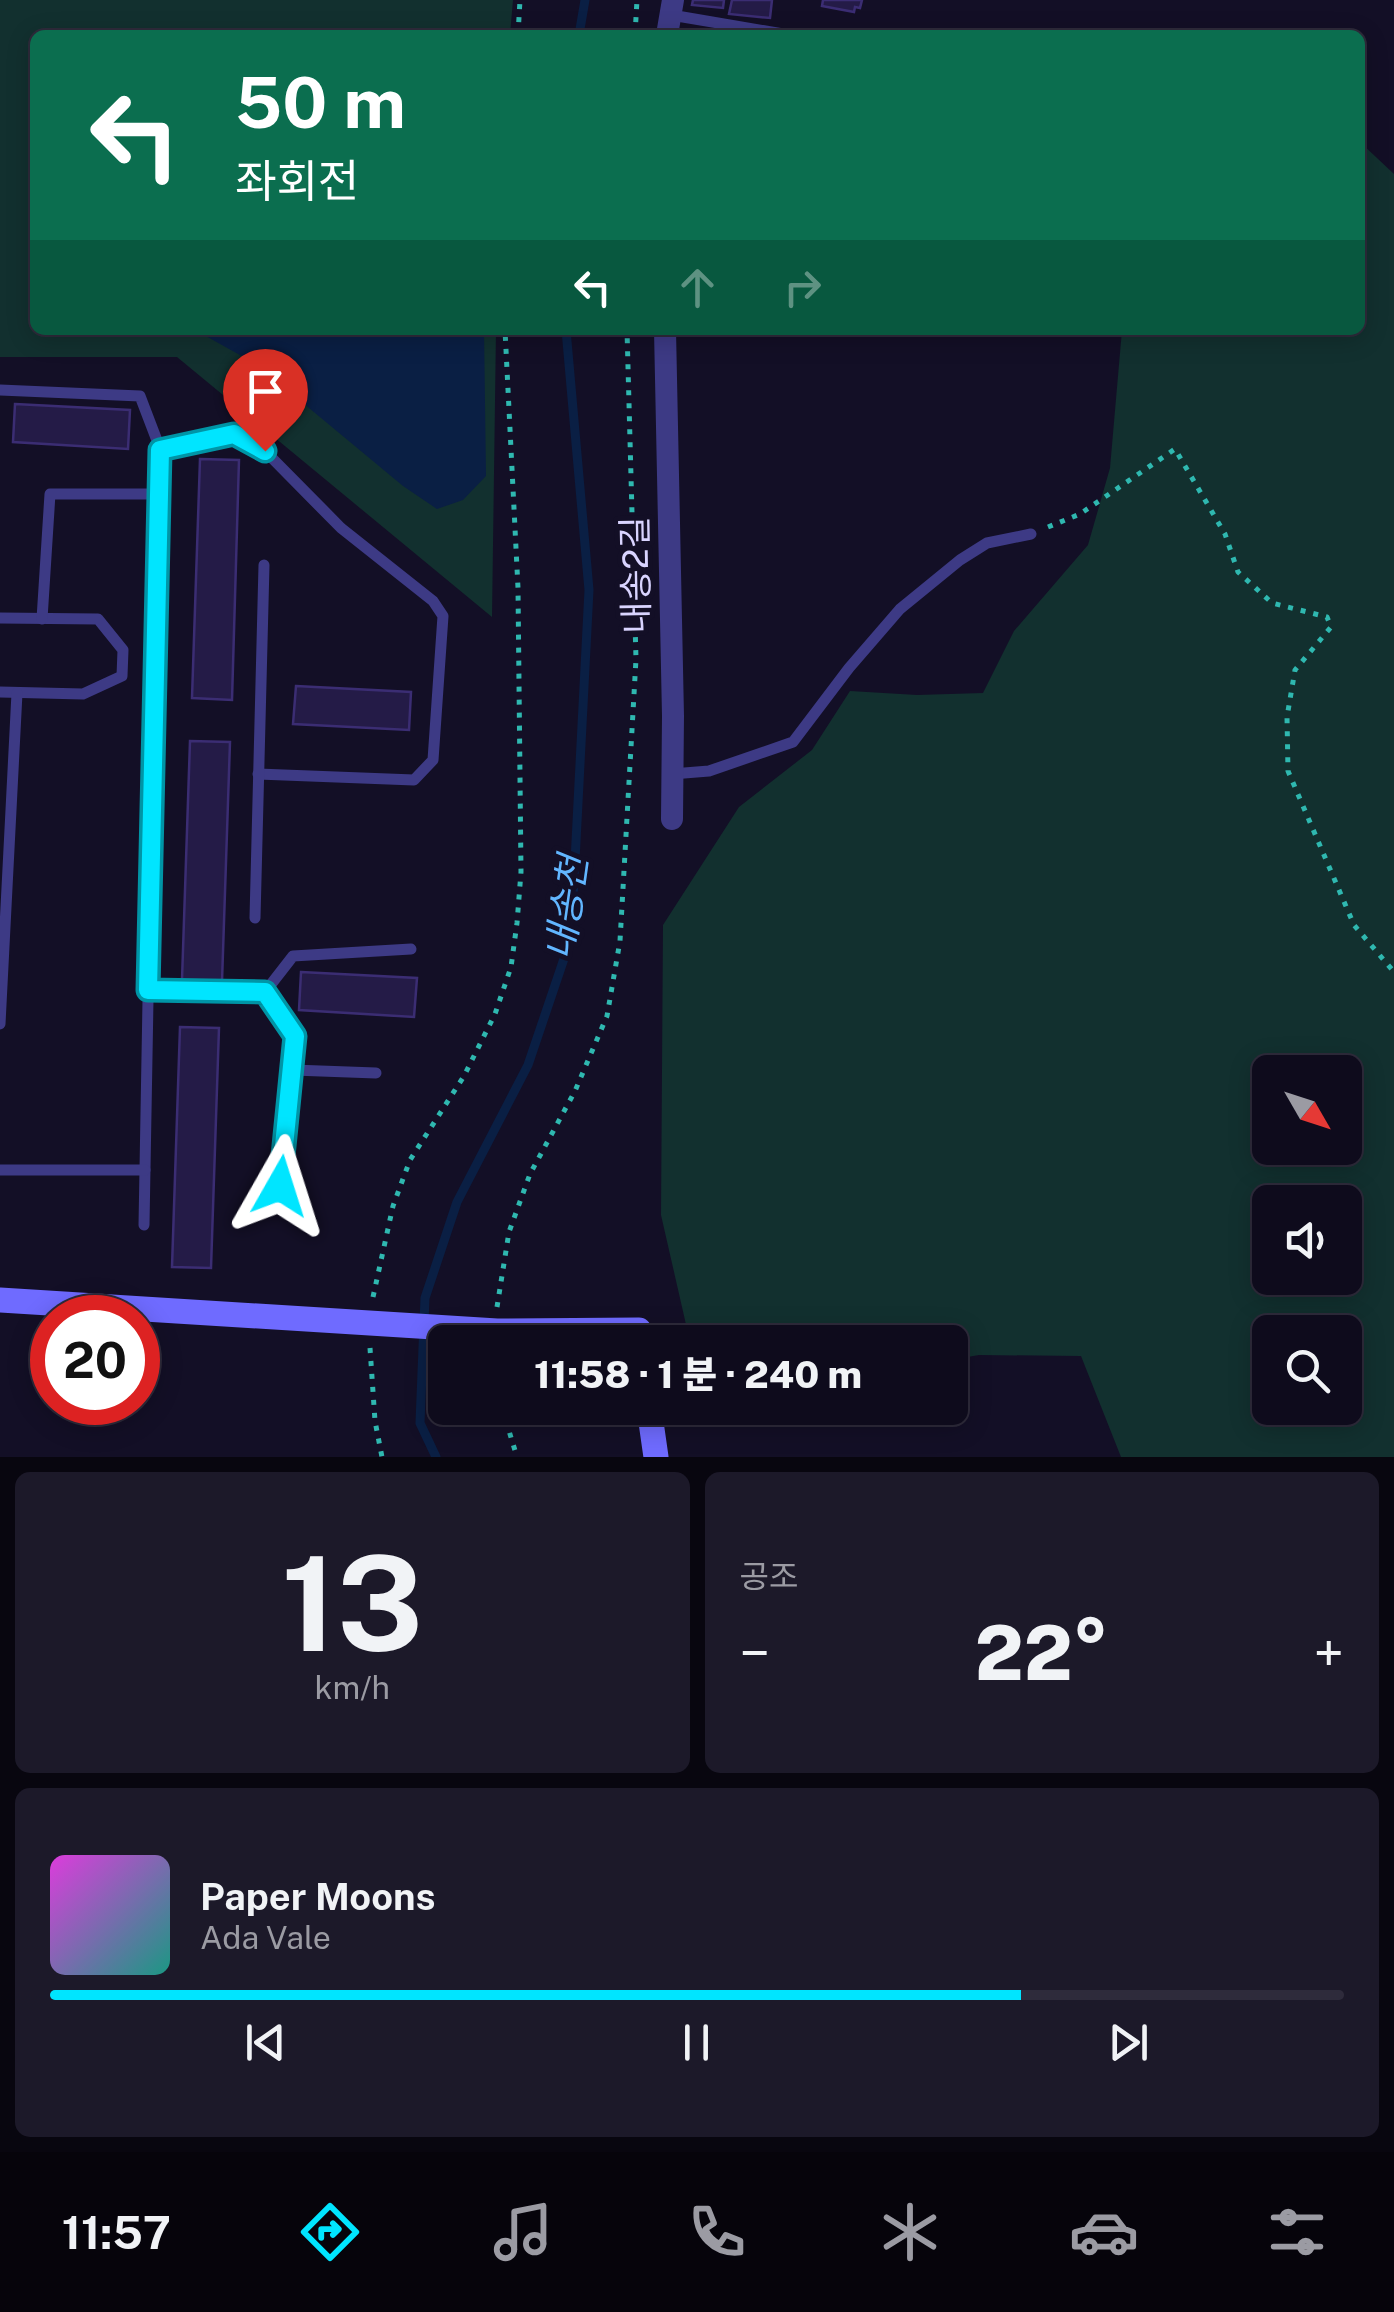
<!DOCTYPE html>
<html lang="ko">
<meta charset="utf-8">
<style>
body{margin:0;font-family:"Public Sans","Noto Sans KR",sans-serif;background:#1c1929;color:#f1f3f6;height:100vh;display:flex;flex-direction:column;font-size:38px;white-space:nowrap}
*{box-sizing:border-box;margin:0}
p{font-size:32px;color:#9b9ba3}
.icon{flex:none;width:55px;height:55px;fill:none;stroke:currentColor;stroke-width:2;stroke-linecap:round;stroke-linejoin:round}
.map{position:relative;height:1457px;overflow:hidden}
.panel{display:flex;flex-direction:column;gap:15px;padding:15px;background:#08060f;flex:1}
.panel>*{flex:none}
.top-card{position:absolute;left:30px;top:30px;width:1335px;height:305px;border-radius:15px;box-shadow:0 5px 25px #0003,0 0 0 2px #2e2b3b;background:#0b6e4f;color:#fff;overflow:hidden}
.needle{width:65px;rotate:129deg}
.fabs{position:absolute;left:1252px;top:1055px;display:grid;gap:20px}
.fabs a{display:grid;place-items:center;width:110px;height:110px;border-radius:15px;background:#0e0b1c;box-shadow:0 5px 25px #0003,0 0 0 2px #2e2b3b;font-size:50px}
.speed{position:absolute;left:30px;top:1295px;display:flex;gap:20px;font-size:50px;font-weight:700;text-align:center}
.speed>*{display:grid;place-content:center;width:130px;height:130px;border-radius:50%;background:#0e0b1c;box-shadow:0 5px 25px #0003,0 0 0 2px #2e2b3b;line-height:1}
.speed .limit{border:15px solid #d22;background:#fff;color:#111}
.pin{position:absolute;display:grid;place-items:center;width:85px;height:85px;color:#fff;margin:-102px -42px;border-radius:50% 50% 50% 0;rotate:-45deg;box-shadow:0 0 10px #0007}
.pin .icon{rotate:45deg}
.me{position:absolute;width:110px;margin:-55px;rotate:6deg;stroke-linejoin:round;filter:drop-shadow(0 0 8px #0008)}
.turn{display:flex;align-items:center;gap:35px;height:210px;padding:0 40px;font-size:45px}
.turn .icon{width:130px;height:130px;stroke-width:2.5}
.turn b{display:block;font-size:70px;line-height:85px}
.lanes{display:flex;align-items:center;height:95px;padding:0 40px;background:#0003;justify-content:center;gap:50px;direction:ltr}
.lanes .off{opacity:.35}
.big{font-size:75px;font-weight:800;line-height:1.1}
.panel .card{flex:1;display:flex;flex-direction:column;justify-content:center;gap:15px;min-width:0;padding:0 35px;border-radius:15px;background:#1c1929}
.panel .dial{align-items:center;gap:0}
.dial b{font-size:130px;line-height:1}
.song{display:flex;align-items:center;gap:30px}
.cover{width:120px;height:120px;border-radius:15px;background:linear-gradient(135deg,hsl(300 70% 55%),hsl(170 70% 35%))}
.played{height:10px;border-radius:5px;background:linear-gradient(90deg,#00e5ff 75%,#2e2b3b 75%)}
.keys{display:flex;justify-content:space-around;direction:ltr}
.heat{display:flex;justify-content:space-between;align-items:center;font-size:55px;direction:ltr}
.panel .tiles{flex:1;display:grid;gap:15px;grid-template-columns:1fr 1fr}
.card:last-child{grid-column:span 2}
.trip{position:absolute;left:428px;top:1325px;width:540px;height:100px;border-radius:15px;background:#0e0b1c;box-shadow:0 5px 25px #0003,0 0 0 2px #2e2b3b;font-weight:800;line-height:100px;text-align:center}
.dock{display:flex;height:160px;justify-content:space-around;align-items:center;background:#06040b;color:#9b9ba3}
.dock .icon{width:70px;height:70px}
.dock .selected{color:#00e5ff}
.dock b{font-size:45px;color:#f1f3f6}
.map>svg:first-child{display:block}
.green{fill:#12302f;fill-rule:evenodd}
.water{fill:#0a1f44}
.lines{fill:none;stroke-linecap:round;stroke-linejoin:round}
.stream{stroke:#0a1f44;stroke-width:9}
.building{fill:#241b47;stroke:#3b2d73;stroke-width:2.5}
.path{stroke:#2fb8b0;stroke-width:5;stroke-dasharray:5 8;stroke-linecap:butt}
.lane{stroke:#3d3a85;stroke-width:11}
.street{stroke:#3d3a85;stroke-width:22}
.secondary{stroke:#6f6bff;stroke-width:25}
.route-casing{stroke:#0095a6;stroke-width:25}
.route{stroke:#00e5ff;stroke-width:18}
.labels{text-anchor:middle;stroke-width:10;stroke-linejoin:round;paint-order:stroke}
.street-label{font-size:35px;fill:#d9d4ff;stroke:#130f26}
.water-label{font-size:38px;font-style:italic;fill:#62b6ff;stroke:#130f26}
</style>
<div class="map">
<svg width="1394" height="1457" viewBox="0 0 1394 1457">
<rect width="100%" height="100%" fill="#130f26"/>
<g class="green">
<polygon points="0,0 513,0 510,35 35,35 35,330 496,330 492,617 177,357 0,357"/>
<path d="M1360 142 1394 174V1457H1121L1081 1356 979 1355 950 1360V1342H690L661 1215 663 925 739 807 812 750 850 691 917 695 983 693 1014 631 1088 545 1110 468 1122 330H1360ZM1345 1072V1148H1270V1072ZM1345 1202V1278H1270V1202ZM1345 1332V1408H1270V1332Z"/>
</g>
<polygon class="water" points="195,330 484,330 486,476 463,500 437,509 403,486 256,364"/>
<g class="lines">
<g class="stream">
<polyline points="579,35 585,0"/>
<polyline points="436,1457 420,1423 425,1298 457,1202 528,1065 571,938 589,590 566,330"/>
</g>
</g>
<g class="building">
<polygon points="693,0 724,0 723,8 692,5"/>
<polygon points="732,0 772,0 770,18 729,14"/>
<polygon points="823,0 862,0 860,8 855,7 854,12 822,6"/>
<polygon points="15,404 130,410 128,449 13,442"/>
<polygon points="200,459 239,460 232,700 192,698"/>
<polygon points="296,686 411,692 409,730 293,724"/>
<polygon points="190,741 230,742 222,982 182,980"/>
<polygon points="301,972 417,978 414,1017 299,1010"/>
<polygon points="180,1027 219,1028 211,1268 172,1267"/>
</g>
<g class="lines">
<g class="path">
<polyline points="518,35 520,0"/>
<polyline points="635,35 637,0"/>
<polyline points="1048,527 1080,514 1175,449 1225,534 1238,572 1272,603 1327,617 1331,627 1295,670 1287,717 1288,771 1354,925 1394,972"/>
<polyline points="373,1297 393,1206 410,1160 464,1076 495,1014 511,967 517,923 521,872 518,588 505,330"/>
<polyline points="497,1307 509,1232 530,1174 575,1091 607,1016 620,941 636,659 627,330"/>
<polyline points="370,1348 375,1421 382,1457"/>
<polyline points="502,1408 517,1457"/>
</g>
<g class="lane">
<polyline points="671,15 789,35"/>
<polyline points="0,390 140,396 161,451 157,494 144,1225"/>
<polyline points="161,451 234,434 265,451 341,528 433,601 443,616 433,760 414,780 258,774"/>
<polyline points="0,618 98,619 123,650 122,676 83,694 0,692"/>
<polyline points="42,619 50,494 157,494"/>
<polyline points="672,774 709,771 793,742 849,668 900,609 960,560 987,543 1031,534"/>
<polyline points="255,918 264,565"/>
<polyline points="148,990 265,992 295,1036 280,1186"/>
<polyline points="265,992 293,956 411,949"/>
<polyline points="0,1024 17,693"/>
<polyline points="293,1070 376,1073"/>
<polyline points="0,1170 145,1170"/>
</g>
<g class="street">
<polyline points="667,35 673,0"/>
<polyline points="665,330 673,716 672,819"/>
</g>
<g class="secondary">
<polyline points="0,1300 497,1331 639,1330 640,1342"/>
<polyline points="649,1408 656,1457"/>
</g>
</g>
<g class="lines">
<defs>
<polyline id="route" points="265,451 234,434 160,450 148,990 265,992 295,1036 280,1186"/>
</defs>
<use href="#route" class="route-casing"/>
<use href="#route" class="route"/>
</g>
<g class="labels">
<g class="street-label">
<text transform="translate(636 575) rotate(-91)" y="12">내송2길</text>
</g>
<g class="water-label">
<text transform="translate(567 908) rotate(-82)" y="13">내송천</text>
</g>
</g>
</svg>
<div class="fabs">
<a><svg class="needle" viewBox="-14 -14 28 28"><path d="M0-13l5 13h-10z" fill="#e53935"/><path d="M0 13l5-13h-10z" fill="#9b9ba3"/></svg></a>
<a><svg class="icon" aria-label="sound" viewBox="0 0 24 24"><path d="M4 9h4l5-4v14l-5-4H4zM17 9q2 3 0 6"/></svg></a>
<a><svg class="icon" aria-label="search" viewBox="0 0 24 24"><circle cx="10" cy="10" r="6"/><path d="M15 15l6 6"/></svg></a>
</div>
<div class="speed"><div class="limit">20</div></div>
<div class="pin" style="left:265px;top:451px;background:#d93025"><svg class="icon" aria-label="arrive" viewBox="0 0 24 24"><path d="M6 21V4h12l-3 4 3 4H6"/></svg></div>
<svg class="me" style="left:280px;top:1186px" viewBox="-20 -20 40 40"><path d="M0-17L14 15 0 8-14 15z" fill="#00e5ff" stroke="#fff" stroke-width="4"/></svg>
<div class="trip">11:58 · 1 분 · 240 m</div>
<div class="top-card">
<div class="turn"><svg class="icon" aria-label="left" viewBox="0 0 24 24"><path d="M17 20v-9H6M10 6l-5 5 5 5"/></svg><div><b>50 m</b>좌회전</div></div>
<div class="lanes"><svg class="icon" aria-label="left" viewBox="0 0 24 24"><path d="M17 20v-9H6M10 6l-5 5 5 5"/></svg><svg class="icon off" aria-label="ahead" viewBox="0 0 24 24"><path d="M12 20V5M6 11l6-6 6 6"/></svg><svg class="icon off" aria-label="right" viewBox="0 0 24 24"><path d="M7 20v-9h11M14 6l5 5-5 5"/></svg></div>
</div>
</div>
<section class="panel">
<div class="tiles">
<div class="card dial"><b>13</b><p>km/h</p></div>
<div class="card"><p>공조</p>
<div class="heat"><a>−</a><b class="big">22°</b><a>+</a></div>
</div>
<div class="card">
<div class="song"><i class="cover"></i><div><b>Paper Moons</b><p>Ada Vale</p></div></div>
<div class="played"></div>
<div class="keys"><svg class="icon" aria-label="previous" viewBox="0 0 24 24"><path d="M18 5L8 12l10 7zM5 5v14"/></svg><svg class="icon" aria-label="pause" viewBox="0 0 24 24"><path d="M8 5v14M16 5v14"/></svg><svg class="icon" aria-label="next" viewBox="0 0 24 24"><path d="M6 5l10 7-10 7zM19 5v14"/></svg></div>
</div>
</div>
</section>
<nav class="dock">
<b>11:57</b>
<svg class="icon selected" aria-label="directions" viewBox="0 0 24 24"><path d="M12 3l9 9-9 9-9-9zM9 14v-3h6M13 9l2 2-2 2"/></svg>
<svg class="icon" aria-label="music" viewBox="0 0 24 24"><path d="M9 18V5l10-2v13"/><circle cx="6" cy="18" r="3"/><circle cx="16" cy="16" r="3"/></svg>
<svg class="icon" aria-label="phone" viewBox="0 0 24 24"><path d="M5 4h4l2 5-3 2q2 4 5 5l2-3 5 2v4C11 20 4 13 5 4z"/></svg>
<svg class="icon" aria-label="climate" viewBox="0 0 24 24"><path d="M12 3v18M4 7l16 10M4 17L20 7"/></svg>
<svg class="icon" aria-label="car" viewBox="0 0 24 24"><path d="M5 17H2v-5l4-1 3-4h7l3 4 3 1v5h-3M9 17h6M6 11h13"/><circle cx="7" cy="17" r="2"/><circle cx="17" cy="17" r="2"/></svg>
<svg class="icon" aria-label="filters" viewBox="0 0 24 24"><path d="M4 7h16M4 17h16"/><circle cx="9" cy="7" r="2"/><circle cx="15" cy="17" r="2"/></svg>
</nav>
